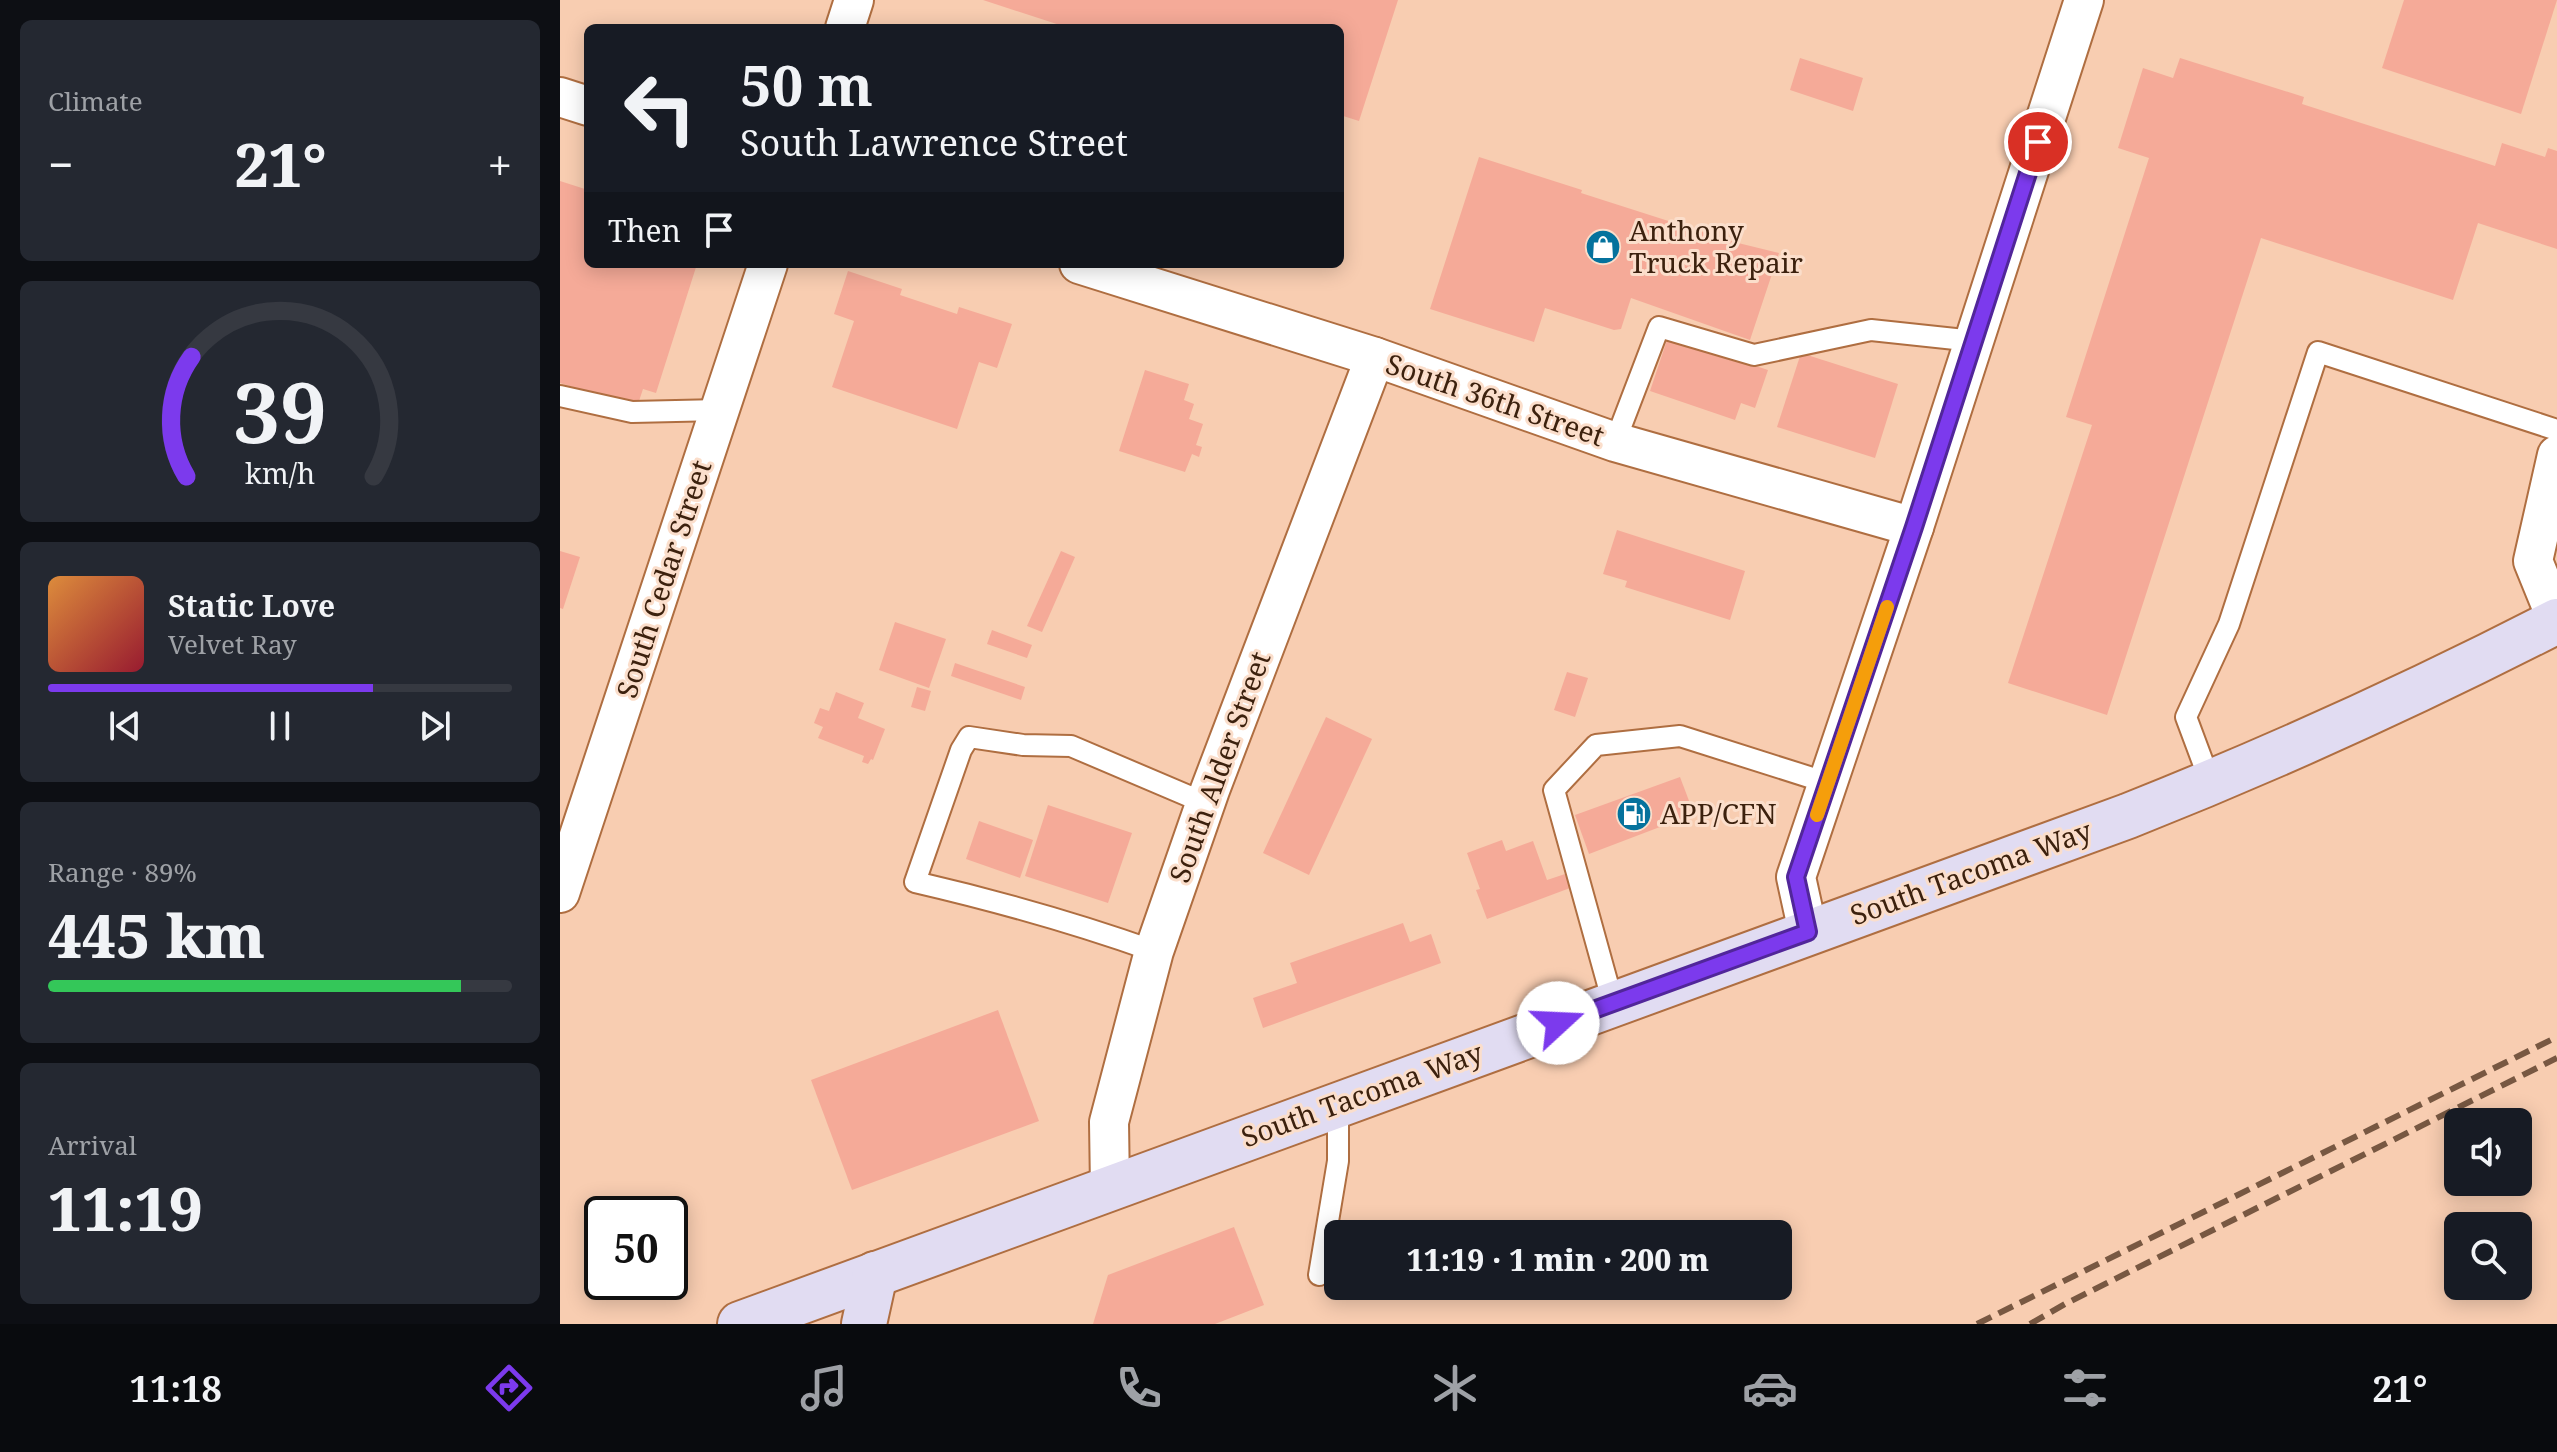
<!DOCTYPE html>
<meta charset="utf-8">
<style>
body{margin:0;font-family:"Noto Serif",serif;background:#242831;color:#f1f3f6;height:100vh;display:flex;flex-direction:column;font-size:30px;white-space:nowrap}
*{box-sizing:border-box;margin:0}
p{font-size:26px;color:#9ea1a6}
.icon{flex:none;width:44px;height:44px;fill:none;stroke:currentColor;stroke-width:2;stroke-linecap:round;stroke-linejoin:round}
.map{position:relative;flex:1;overflow:hidden}
.panel{display:flex;flex-direction:column;gap:20px;padding:20px;background:#0d0f14;width:560px}
.panel>*{flex:none}
.top-card{position:absolute;left:24px;top:24px;width:760px;height:244px;border-radius:12px;box-shadow:0 4px 20px #0003;background:#171b24;color:#f1f3f6;overflow:hidden}
.controls{position:absolute;left:1884px;top:1108px;display:grid;gap:16px}
.controls a{display:grid;place-items:center;width:88px;height:88px;border-radius:12px;background:#171b24;box-shadow:0 4px 20px #0003;font-size:40px}
.speed{position:absolute;left:24px;top:1196px;display:flex;gap:16px;font-size:40px;font-weight:700;text-align:center}
.speed>*{display:grid;place-content:center;width:104px;height:104px;border-radius:50%;background:#171b24;box-shadow:0 4px 20px #0003;line-height:1}
.speed .limit{border:4px solid #111;border-radius:12px;background:#fff;color:#111}
.pin{position:absolute;display:grid;place-items:center;width:68px;height:68px;color:#fff;margin:-34px;border:4px solid #fff;border-radius:50%;box-shadow:0 2px 8px #0007}
.me{position:absolute;width:88px;margin:-44px;rotate:70deg;stroke-linejoin:round;filter:drop-shadow(0 0 6px #0008)}
.turn{display:flex;align-items:center;gap:28px;height:168px;padding:0 24px;font-size:36px}
.turn .icon{width:104px;height:104px;stroke-width:2.5}
.turn b{display:block;font-size:56px;line-height:68px}
.then{display:flex;align-items:center;height:76px;padding:0 24px;background:#0003;gap:16px;font-size:30px}
.big{font-size:60px;font-weight:800;line-height:1.1}
.panel .card{flex:1;display:flex;flex-direction:column;justify-content:center;gap:12px;min-width:0;padding:0 28px;border-radius:12px;background:#242831}
.panel .dial{align-items:center;gap:0}
.dial svg{height:208px;overflow:visible;fill:none;stroke:#363941;stroke-width:7;stroke-linecap:round;text-anchor:middle}
.dial text{fill:#f1f3f6;stroke:none}
.song{display:flex;align-items:center;gap:24px}
.cover{width:96px;height:96px;border-radius:12px;background:linear-gradient(135deg,hsl(30 70% 55%),hsl(350 70% 35%))}
.played{height:8px;border-radius:4px;background:linear-gradient(90deg,#7c3aed 70%,#363941 70%)}
.keys{display:flex;justify-content:space-around;direction:ltr}
.heat{display:flex;justify-content:space-between;align-items:center;font-size:44px;direction:ltr}
.charge{height:12px;border-radius:6px;background:linear-gradient(90deg,#34c759 89%,#363941 0)}
.trip{position:absolute;left:764px;top:1220px;width:468px;height:80px;border-radius:12px;background:#171b24;box-shadow:0 4px 20px #0003;font-weight:800;line-height:80px;text-align:center}
.dock{display:flex;height:128px;justify-content:space-around;align-items:center;background:#090b0e;color:#9ea1a6}
.dock .icon{width:56px;height:56px}
.dock .selected{color:#7c3aed}
.dock b{font-size:36px;color:#f1f3f6}
main{display:flex;flex:1;min-height:0}
.map>svg:first-child{display:block}
.building{fill:#f5aa98}
.lines{fill:none;stroke-linecap:round;stroke-linejoin:round}
.service-casing{stroke:#af6e41;stroke-width:24}
.minor-casing{stroke:#af6e41;stroke-width:42}
.secondary-casing{stroke:#af6e41;stroke-width:48}
.service{stroke:#fff;stroke-width:20}
.minor{stroke:#fff;stroke-width:38}
.secondary{stroke:#e1dcf2;stroke-width:44}
.rail{stroke:#785842;stroke-width:6;stroke-dasharray:16 8;stroke-linecap:butt}
.route-casing{stroke:#51269a;stroke-width:20}
.route{stroke:#7c3aed;stroke-width:14}
.slow{stroke:#f59e0b;stroke-width:14}
.labels{text-anchor:middle;stroke-width:6;stroke-linejoin:round;paint-order:stroke}
.poi-label{font-size:28px;fill:#3c210e;stroke:#fbdecb;text-anchor:start}
.street-label{font-size:28px;fill:#3c210e;stroke:#fbdecb}
</style>
<main>
<section class="panel">
<div class="card"><p>Climate</p>
<div class="heat"><a>−</a><b class="big">21°</b><a>+</a></div>
</div>
<div class="card dial"><svg viewBox="0 0 100 80">
<path d="M14 69A42 42 0 1 1 86 69"/>
<path d="M14 69A42 42 0 0 1 16 23" stroke="#7c3aed"/>
<text x="50" y="56" font-size="32" font-weight="700">39</text>
<text x="50" y="72" font-size="11">km/h</text>
</svg></div>
<div class="card">
<div class="song"><i class="cover"></i><div><b>Static Love</b><p>Velvet Ray</p></div></div>
<div class="played"></div>
<div class="keys"><svg class="icon" aria-label="previous" viewBox="0 0 24 24"><path d="M18 5L8 12l10 7zM5 5v14"/></svg><svg class="icon" aria-label="pause" viewBox="0 0 24 24"><path d="M8 5v14M16 5v14"/></svg><svg class="icon" aria-label="next" viewBox="0 0 24 24"><path d="M6 5l10 7-10 7zM19 5v14"/></svg></div>
</div>
<div class="card"><p>Range · 89%</p><b class="big">445 km</b><div class="charge"></div></div>
<div class="card"><p>Arrival</p><b class="big">11:19</b></div>
</section>
<div class="map">
<svg width="1997" height="1324" viewBox="0 0 1997 1324">
<rect width="100%" height="100%" fill="#f8cdb1"/>
<g class="building">
<polygon points="423,0 838,0 799,121 780,115 780,28 509,28"/>
<polygon points="1844,0 1997,0 1961,114 1822,68"/>
<polygon points="1240,58 1303,78 1293,111 1230,90"/>
<polygon points="1620,58 1744,97 1742,104 1935,166 1942,143 1985,157 1988,148 1997,151 1997,249 1918,223 1893,300 1701,238 1547,715 1448,683 1532,425 1506,417 1589,158 1558,148 1583,68 1613,78"/>
<polygon points="919,157 1022,190 1021,193 1174,242 1219,253 1190,340 1071,298 1061,329 1054,330 985,308 974,342 870,309"/>
<polygon points="0,181 28,190 28,264 137,264 96,393 83,389 77,407 0,383"/>
<polygon points="288,271 342,289 340,295 397,314 399,307 452,324 437,368 419,362 397,429 272,387 294,321 274,314"/>
<polygon points="1108,337 1208,370 1195,408 1181,403 1175,420 1090,391"/>
<polygon points="1241,353 1338,384 1315,458 1217,427"/>
<polygon points="585,370 629,384 624,400 634,404 629,419 643,424 636,445 642,447 639,457 632,454 625,472 559,451"/>
<polygon points="1057,530 1185,571 1170,620 1065,587 1067,581 1043,574"/>
<polygon points="0,551 20,557 3,609 0,608"/>
<polygon points="501,551 515,557 482,632 467,626"/>
<polygon points="335,622 386,639 369,688 319,670"/>
<polygon points="432,630 472,645 467,658 427,644"/>
<polygon points="395,663 465,687 461,700 391,676"/>
<polygon points="1007,672 1028,678 1015,717 994,710"/>
<polygon points="357,687 371,691 365,711 351,707"/>
<polygon points="276,692 304,703 298,718 325,729 313,760 311,759 308,764 302,762 304,756 258,738 263,727 254,723 260,708 269,711"/>
<polygon points="766,717 812,739 749,875 703,853"/>
<polygon points="1120,777 1134,814 1029,854 1015,815"/>
<polygon points="488,805 572,833 548,903 465,876"/>
<polygon points="419,821 473,840 460,878 406,859"/>
<polygon points="942,840 946,851 973,841 987,880 1005,874 1010,888 927,919 916,890 920,889 907,853"/>
<polygon points="843,923 850,942 871,934 881,963 703,1028 693,998 737,983 730,963"/>
<polygon points="438,1010 479,1121 292,1190 251,1080"/>
<polygon points="674,1227 704,1305 655,1324 533,1324 548,1275"/>
</g>
<g class="lines">
<defs>
<g id="service">
<polyline points="0,396 72,412 160,410"/>
<polyline points="1055,442 1099,327 1194,355 1311,330 1414,341"/>
<polyline points="1651,784 1626,717 1669,624 1758,352 1997,430"/>
<path d="M594 951C515 923 437 901 355 882L401 750 409 737 463 745 511 746 645 803"/>
<polyline points="1053,1003 994,790 1036,745 1120,736 1268,783"/>
<polyline points="759,1275 778,1161 778,1104"/>
</g>
<g id="minor">
<polyline points="285,28 294,0"/>
<polyline points="0,97 28,106"/>
<polyline points="519,264 815,357 1055,442 1354,527"/>
<polyline points="1997,455 1973,561 1997,620"/>
<polyline points="0,893 208,264"/>
<polyline points="1248,932 1236,877 1354,527 1524,0"/>
<polyline points="550,1188 549,1122 594,951 650,790 815,357"/>
</g>
<g id="secondary">
<path d="M180 1324 1568 816C1714 758 1857 693 1997 621"/>
<polyline points="304,1324 315,1274"/>
</g>
</defs>
<use href="#service" class="service-casing"/>
<use href="#minor" class="minor-casing"/>
<use href="#secondary" class="secondary-casing"/>
<use href="#service" class="service"/>
<use href="#minor" class="minor"/>
<use href="#secondary" class="secondary"/>
<g class="rail">
<polyline points="1417,1324 1997,1037"/>
<polyline points="1470,1324 1505,1304 1997,1058"/>
</g>
</g>
<g class="lines">
<defs>
<polyline id="route" points="998,1023 1248,932 1236,877 1354,527 1478,142"/>
</defs>
<use href="#route" class="route-casing"/>
<use href="#route" class="route"/>
<polyline class="slow" points="1257,815 1327,607"/>
</g>
<defs>
<symbol id="shop-disc" viewBox="-11 -11 22 22"><circle r="9.5" fill="#05729d" stroke="#fbdecb"/><path d="M-5-2.5h2.3a2.7 3.5 0 0 1 5.4 0H5L5.5 6h-11ZM-1.5-2.5h3a1.5 2.3 0 0 0-3 0Z" fill="#fff"/></symbol>
<symbol id="fuel-disc" viewBox="-11 -11 22 22"><circle r="9.5" fill="#05729d" stroke="#fbdecb"/><path d="M-5.5-6h7V0h2V4h1.3V-2.5L3-4.5l.8-.8L6-3V5H2.5V1h-1V6h-7ZM-4.2-4.7v3.2H.2V-4.7Z" fill="#fff"/></symbol>
</defs>
<g fill-rule="evenodd">
<use href="#shop-disc" x="1023" y="227" width="40" height="40"/>
<use href="#fuel-disc" x="1054" y="794" width="40" height="40"/>
</g>
<g class="labels">
<g class="poi-label">
<text x="1069" y="241">Anthony<tspan x="1069" dy="32">Truck Repair</tspan></text>
<text x="1100" y="824">APP/CFN</text>
</g>
<g class="street-label">
<text transform="translate(935 400) rotate(19)" y="10">South 36th Street</text>
<text transform="translate(104 579) rotate(-72)" y="10">South Cedar Street</text>
<text transform="translate(660 767) rotate(-70)" y="10">South Alder Street</text>
<text transform="translate(1411 873) rotate(-20)" y="10">South Tacoma Way</text>
<text transform="translate(802 1095) rotate(-20)" y="10">South Tacoma Way</text>
</g>
</g>
</svg>
<div class="controls">
<a><svg class="icon" aria-label="sound" viewBox="0 0 24 24"><path d="M4 9h4l5-4v14l-5-4H4zM17 9q2 3 0 6"/></svg></a>
<a><svg class="icon" aria-label="search" viewBox="0 0 24 24"><circle cx="10" cy="10" r="6"/><path d="M15 15l6 6"/></svg></a>
</div>
<div class="speed"><div class="limit">50</div></div>
<div class="pin" style="left:1478px;top:142px;background:#d93025"><svg class="icon" aria-label="arrive" viewBox="0 0 24 24"><path d="M6 21V4h12l-3 4 3 4H6"/></svg></div>
<svg class="me" style="left:998px;top:1023px" viewBox="-20 -20 40 40"><circle r="19" fill="#fff"/><path d="M0-13L10 11 0 6-10 11z" fill="#7c3aed"/></svg>
<div class="trip">11:19 · 1 min · 200 m</div>
<div class="top-card">
<div class="turn"><svg class="icon" aria-label="left" viewBox="0 0 24 24"><path d="M17 20v-9H6M10 6l-5 5 5 5"/></svg><div><b>50 m</b>South Lawrence Street</div></div>
<div class="then">Then<svg class="icon" aria-label="arrive" viewBox="0 0 24 24"><path d="M6 21V4h12l-3 4 3 4H6"/></svg></div>
</div>
</div>
</main>
<nav class="dock">
<b>11:18</b>
<svg class="icon selected" aria-label="directions" viewBox="0 0 24 24"><path d="M12 3l9 9-9 9-9-9zM9 14v-3h6M13 9l2 2-2 2"/></svg>
<svg class="icon" aria-label="music" viewBox="0 0 24 24"><path d="M9 18V5l10-2v13"/><circle cx="6" cy="18" r="3"/><circle cx="16" cy="16" r="3"/></svg>
<svg class="icon" aria-label="phone" viewBox="0 0 24 24"><path d="M5 4h4l2 5-3 2q2 4 5 5l2-3 5 2v4C11 20 4 13 5 4z"/></svg>
<svg class="icon" aria-label="climate" viewBox="0 0 24 24"><path d="M12 3v18M4 7l16 10M4 17L20 7"/></svg>
<svg class="icon" aria-label="car" viewBox="0 0 24 24"><path d="M5 17H2v-5l4-1 3-4h7l3 4 3 1v5h-3M9 17h6M6 11h13"/><circle cx="7" cy="17" r="2"/><circle cx="17" cy="17" r="2"/></svg>
<svg class="icon" aria-label="filters" viewBox="0 0 24 24"><path d="M4 7h16M4 17h16"/><circle cx="9" cy="7" r="2"/><circle cx="15" cy="17" r="2"/></svg>
<b>21°</b>
</nav>
